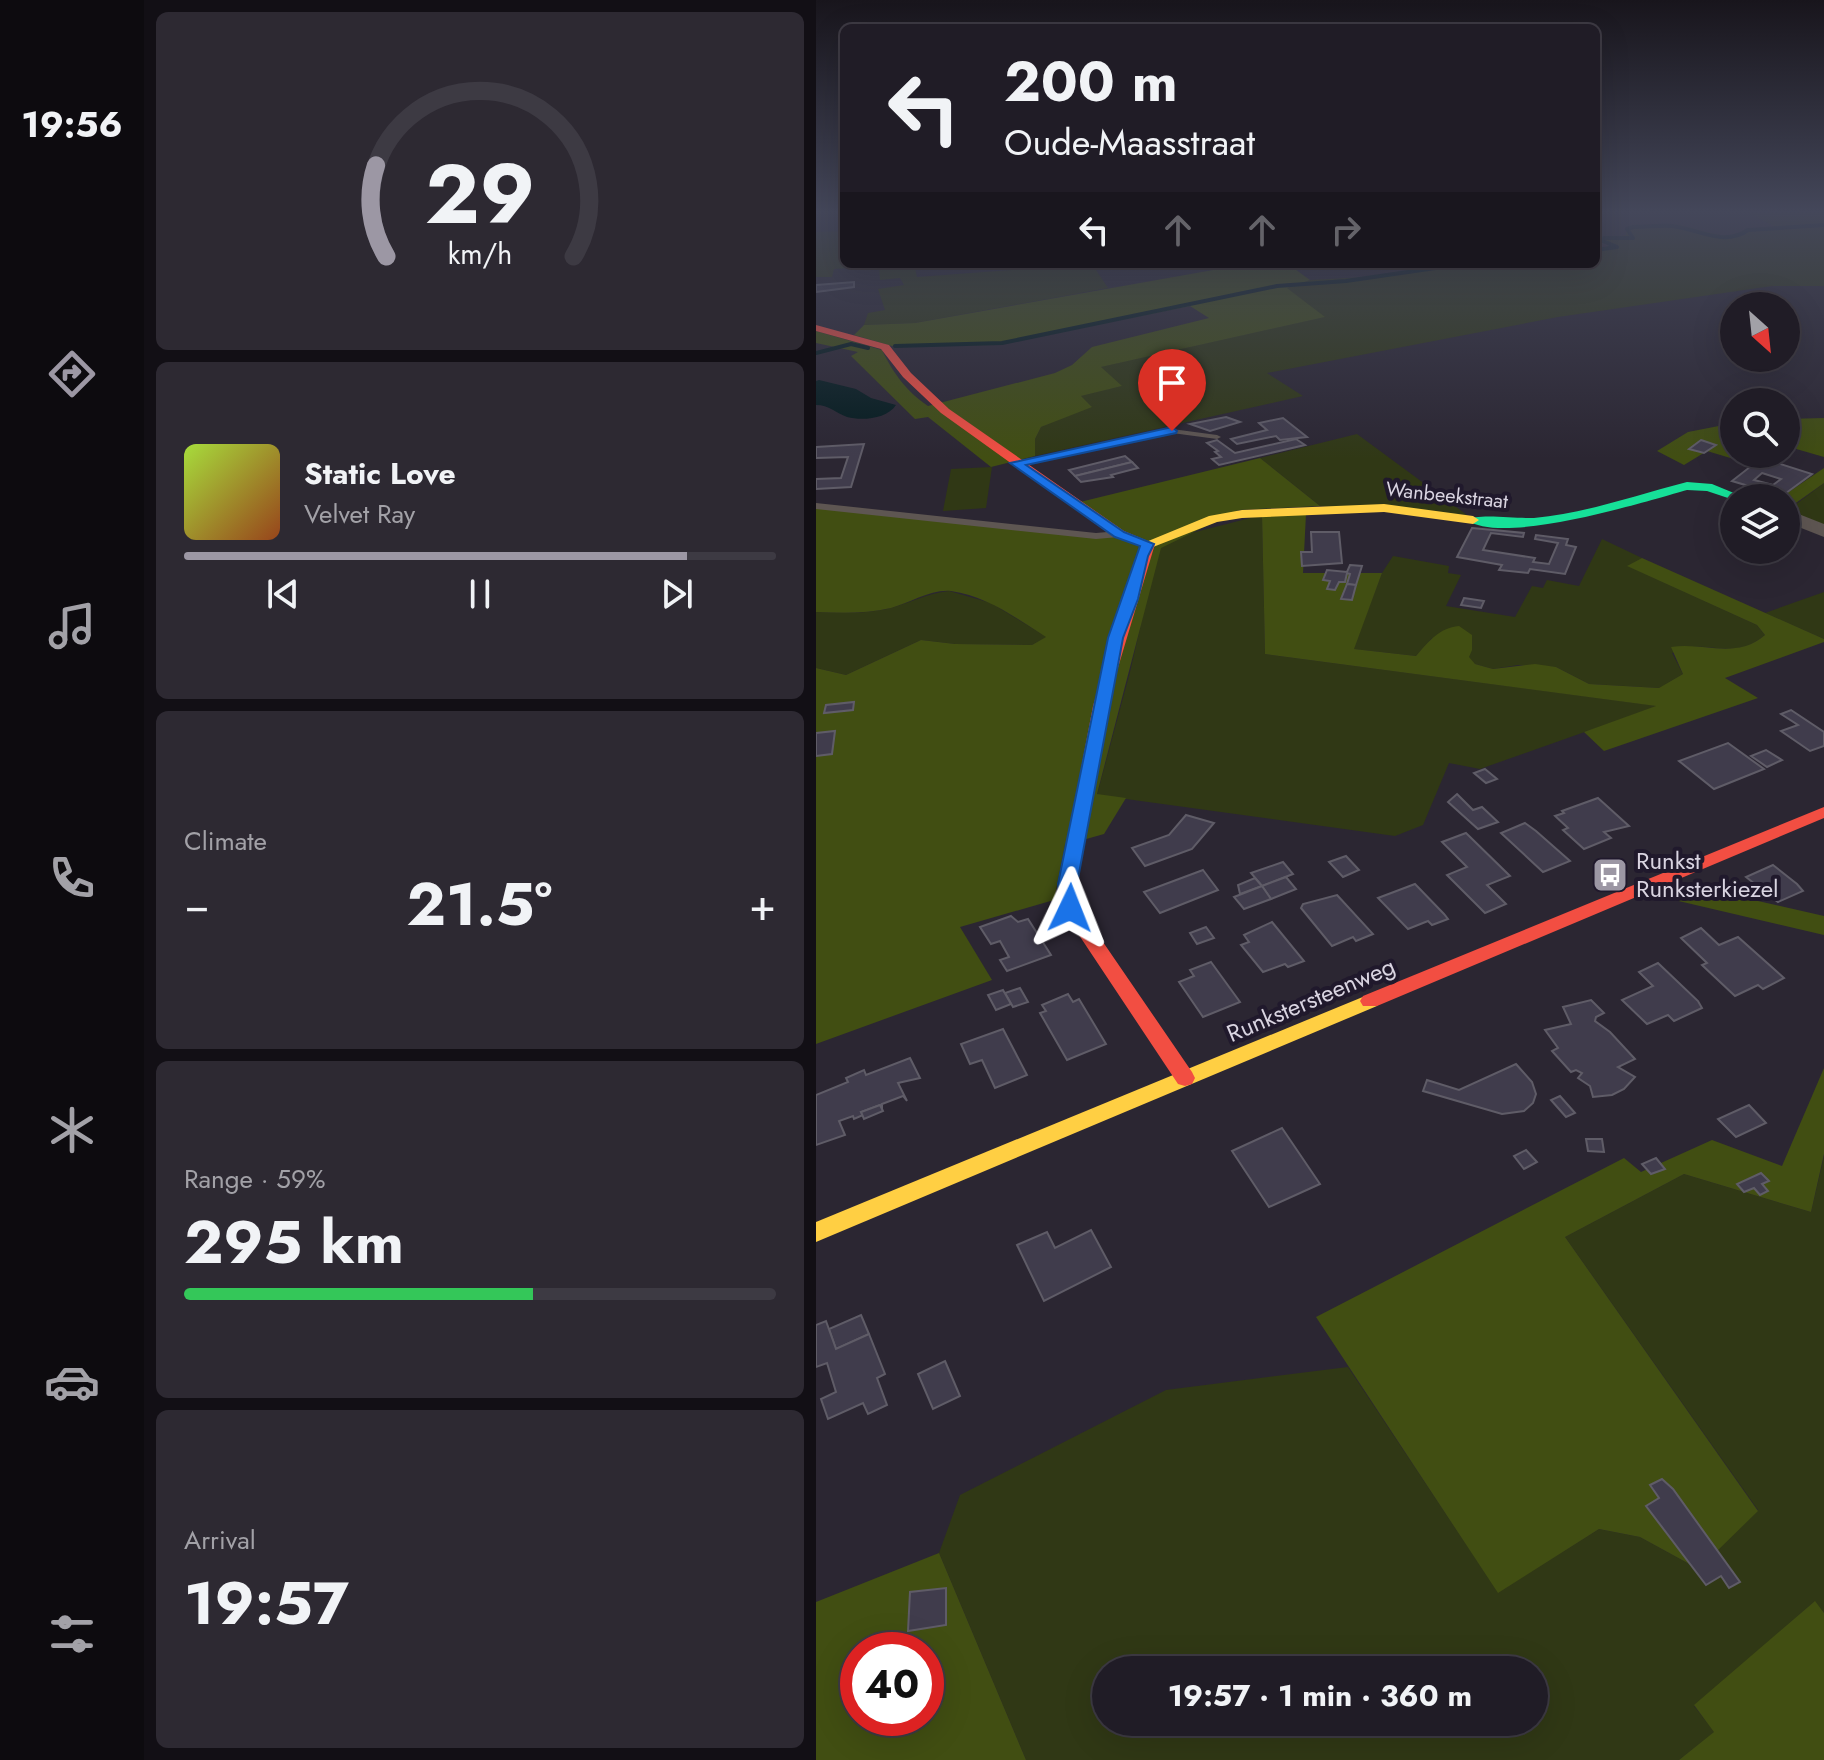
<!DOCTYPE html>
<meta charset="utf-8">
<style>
body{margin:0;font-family:Jost,sans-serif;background:#2d2932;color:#f1f3f6;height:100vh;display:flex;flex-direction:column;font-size:30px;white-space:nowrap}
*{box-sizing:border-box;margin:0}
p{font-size:26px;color:#a2a1a7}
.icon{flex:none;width:44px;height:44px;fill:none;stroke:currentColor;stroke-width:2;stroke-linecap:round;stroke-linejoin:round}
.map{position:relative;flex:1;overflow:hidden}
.details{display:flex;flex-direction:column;gap:12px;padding:12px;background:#120f15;width:672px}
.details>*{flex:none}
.hud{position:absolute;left:24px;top:24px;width:760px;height:244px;border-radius:12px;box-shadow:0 8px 32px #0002,0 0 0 2px #3d3a43;background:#201c26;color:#f1f3f6;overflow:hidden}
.needle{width:52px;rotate:153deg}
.tools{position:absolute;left:904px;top:292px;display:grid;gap:16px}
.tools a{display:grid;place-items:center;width:80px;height:80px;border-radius:50%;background:#201c26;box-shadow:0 8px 32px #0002,0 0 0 2px #3d3a43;font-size:40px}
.speed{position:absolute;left:24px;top:1632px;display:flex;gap:16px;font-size:40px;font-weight:700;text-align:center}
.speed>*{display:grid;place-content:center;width:104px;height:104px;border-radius:50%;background:#201c26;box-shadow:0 8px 32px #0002,0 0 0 2px #3d3a43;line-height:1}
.speed .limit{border:12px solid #d22;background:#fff;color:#111}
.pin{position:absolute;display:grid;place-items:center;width:68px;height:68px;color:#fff;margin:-82px -34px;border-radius:50% 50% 50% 0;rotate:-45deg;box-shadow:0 0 8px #0007}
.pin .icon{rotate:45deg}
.me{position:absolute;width:88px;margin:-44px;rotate:2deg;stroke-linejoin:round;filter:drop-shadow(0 0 6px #0008)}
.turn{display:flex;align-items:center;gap:28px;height:168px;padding:0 32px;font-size:36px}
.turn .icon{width:104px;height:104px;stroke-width:2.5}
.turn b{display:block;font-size:56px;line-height:68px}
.lanes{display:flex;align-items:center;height:76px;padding:0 32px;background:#0003;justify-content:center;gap:40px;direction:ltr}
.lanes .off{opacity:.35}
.big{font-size:60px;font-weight:700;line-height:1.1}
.details .card{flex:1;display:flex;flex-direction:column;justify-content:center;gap:12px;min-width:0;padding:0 28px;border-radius:12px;background:#2d2932}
.details .dial{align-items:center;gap:0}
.dial svg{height:208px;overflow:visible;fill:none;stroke:#3d3a43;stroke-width:7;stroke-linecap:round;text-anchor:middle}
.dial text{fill:#f1f3f6;stroke:none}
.song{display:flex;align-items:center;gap:24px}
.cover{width:96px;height:96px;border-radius:12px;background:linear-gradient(135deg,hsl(80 70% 55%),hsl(20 70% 35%))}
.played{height:8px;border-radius:4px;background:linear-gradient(90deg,#9c97a4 85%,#3d3a43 85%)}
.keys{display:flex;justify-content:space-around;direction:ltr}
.heat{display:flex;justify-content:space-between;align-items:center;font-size:44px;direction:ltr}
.charge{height:12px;border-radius:6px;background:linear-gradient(90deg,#34c759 59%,#3d3a43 0)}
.trip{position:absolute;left:276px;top:1656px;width:456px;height:80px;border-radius:40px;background:#201c26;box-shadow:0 8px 32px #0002,0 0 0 2px #3d3a43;font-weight:700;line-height:80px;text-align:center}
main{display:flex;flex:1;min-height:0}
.menu{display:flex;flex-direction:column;width:144px;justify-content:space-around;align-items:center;background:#0d0b0f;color:#a2a1a7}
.menu .icon{width:56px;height:56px}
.menu .active{color:#9c97a4}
.menu b{font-size:36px;color:#f1f3f6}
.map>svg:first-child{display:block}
.green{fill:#303815;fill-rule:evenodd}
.forest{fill:#414e12;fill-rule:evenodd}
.water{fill:#041b1e}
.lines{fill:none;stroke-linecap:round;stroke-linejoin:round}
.stream{stroke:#041b1e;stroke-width:4}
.building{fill:#403c4c;stroke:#5f5c67;stroke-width:2;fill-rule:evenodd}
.lane{fill:#5e5652;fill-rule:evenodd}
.street{fill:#5e5652;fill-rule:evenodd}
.fast{fill:#16e098;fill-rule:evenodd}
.slow{fill:#ffcf43;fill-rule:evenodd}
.jam{fill:#f24e42;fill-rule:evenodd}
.route{fill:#1a73e8;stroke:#114b97;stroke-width:2}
.labels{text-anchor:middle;stroke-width:8;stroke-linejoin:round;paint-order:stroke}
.far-street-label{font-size:20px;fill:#d9d4e1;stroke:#20192c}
.poi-label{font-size:24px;fill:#d9d4e1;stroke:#20192c;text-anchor:start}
.street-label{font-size:24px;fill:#d9d4e1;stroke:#20192c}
</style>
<main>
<nav class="menu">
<b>19:56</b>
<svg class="icon active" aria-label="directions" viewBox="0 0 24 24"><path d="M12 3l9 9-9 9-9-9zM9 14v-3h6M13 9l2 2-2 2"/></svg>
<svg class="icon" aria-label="music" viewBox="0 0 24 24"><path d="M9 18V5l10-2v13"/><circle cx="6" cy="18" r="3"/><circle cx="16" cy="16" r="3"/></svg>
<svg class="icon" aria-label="phone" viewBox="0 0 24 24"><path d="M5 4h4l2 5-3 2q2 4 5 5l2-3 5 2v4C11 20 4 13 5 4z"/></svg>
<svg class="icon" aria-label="climate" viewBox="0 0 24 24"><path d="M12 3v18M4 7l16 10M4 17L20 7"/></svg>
<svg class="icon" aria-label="car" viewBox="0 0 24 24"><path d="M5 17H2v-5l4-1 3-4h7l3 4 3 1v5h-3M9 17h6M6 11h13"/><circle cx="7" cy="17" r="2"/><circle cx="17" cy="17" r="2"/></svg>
<svg class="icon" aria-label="filters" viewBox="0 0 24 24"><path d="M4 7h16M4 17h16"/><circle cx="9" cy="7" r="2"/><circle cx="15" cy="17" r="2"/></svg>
</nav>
<section class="details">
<div class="card dial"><svg viewBox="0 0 100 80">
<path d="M14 69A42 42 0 1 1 86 69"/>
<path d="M14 69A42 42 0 0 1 10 34" stroke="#9c97a4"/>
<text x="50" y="56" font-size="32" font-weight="700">29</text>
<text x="50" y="72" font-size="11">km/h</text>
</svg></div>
<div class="card">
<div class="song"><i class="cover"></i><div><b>Static Love</b><p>Velvet Ray</p></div></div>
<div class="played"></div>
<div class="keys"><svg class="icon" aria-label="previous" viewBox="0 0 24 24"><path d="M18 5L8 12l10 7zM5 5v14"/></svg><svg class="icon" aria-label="pause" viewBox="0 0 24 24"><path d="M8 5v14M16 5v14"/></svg><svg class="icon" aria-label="next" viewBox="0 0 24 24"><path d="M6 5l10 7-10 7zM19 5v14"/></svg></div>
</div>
<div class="card"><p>Climate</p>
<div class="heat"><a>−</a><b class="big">21.5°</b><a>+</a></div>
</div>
<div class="card"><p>Range · 59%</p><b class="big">295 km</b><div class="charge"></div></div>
<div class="card"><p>Arrival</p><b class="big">19:57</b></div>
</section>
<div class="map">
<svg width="1008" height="1760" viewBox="0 0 1008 1760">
<rect width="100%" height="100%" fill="#2b2632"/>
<g class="green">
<path d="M934 213H1008V286H956L742 317 451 373 487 396 219 456V439L225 427 275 406 264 396 305 386 284 367 508 317 470 288 494 280 571 276 641 264H780V248L796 246 786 240 810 235 811 227C828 225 851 222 868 226 892 232 904 238 930 235L926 230 959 227Z"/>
<polygon points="28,231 28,264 98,264 101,277 276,264 292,288 99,323 48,325 52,313 69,310 62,289 88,285 84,278 64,280 63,266 18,269 16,277 0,277 0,232"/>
<polygon points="541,434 651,515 504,506 444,458"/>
<polygon points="176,467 170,508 127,511 135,469"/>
<polygon points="1008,483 1008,526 971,511"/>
<polygon points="446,515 449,654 842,706 664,769 633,763 607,825 579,836 281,795 314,672 344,541"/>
<path d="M786 539 826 558 812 566 941 625 949 635C915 664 890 635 856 653L867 674 844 688 773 684 740 667 702 665 677 669 659 664 616 638 600 656 537 649 566 573 577 556 633 566 632 573 645 575 630 606 699 617 716 586 727 588 731 580 763 586Z"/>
<path d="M133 591 175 603 231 637 216 645 139 644 105 640 30 675 0 668V612C24 613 47 614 71 609 92 604 111 593 133 591Z"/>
<polygon points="1008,592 1008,639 949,613"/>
<path d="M1008 1156V1613L998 1602 878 1706 899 1732 863 1760H210L123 1553 144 1495 350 1390 532 1367 682 1592 783 1529 824 1537 877 1566 942 1510 749 1237 868 1174 995 1212ZM290 1670H718V1722H290Z"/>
</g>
<g class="forest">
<path d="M431 264H472L494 280 471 288 509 317 285 367 306 386 265 396 276 407 225 427 219 439V456L175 467 112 417 99 419 35 356 42 352 0 343V331L66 350C78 374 89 390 112 406L239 373 256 365 276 347 393 318 374 306 181 345 76 346 38 335 48 325 99 323Z"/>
<polygon points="1008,418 1008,457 970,446 970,419"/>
<polygon points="918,423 918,454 929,454 921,460 891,451 868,465 841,451 872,432"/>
<path d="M444 458 504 506 423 510 345 548 281 794 310 798 288 834 249 845 238 900 144 927 176 980 0 1044V668L30 675 105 640 139 644 216 645 230 637C200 618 171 596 135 591 115 589 94 603 75 608 50 614 25 613 0 612V508L280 537 291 533 264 502Z"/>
<polygon points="1008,468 1008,483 970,510 970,498 964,498"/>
<path d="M490 514 487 573H566L538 649 600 656C613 641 623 628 643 626L656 635V650L653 657 659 664 677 669 719 664 740 667 773 684 843 688 867 674 855 647C889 642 920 660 949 635L941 625 811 566 826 558 1008 639V642L909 678 942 698 788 751 768 732 840 706 449 654 446 515Z"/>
<polygon points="885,888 1008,916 1008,935 854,899"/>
<polygon points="1008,1068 1008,1154 995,1212 868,1174 749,1237 942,1511 899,1553 877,1566 824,1537 783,1529 682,1593 500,1317 808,1158 825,1172 896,1140 966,1166"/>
<path d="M123 1553 210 1760H0V1602ZM42 1650H110V1718H42Z"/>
<polygon points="999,1601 1008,1613 1008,1760 863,1760 898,1732 878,1705"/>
</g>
<path class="water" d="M3 380 40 389 55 398 80 405C71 419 46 421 31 417 20 413 13 405 0 405V381Z"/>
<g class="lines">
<g class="stream">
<path d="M780 250 801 247 787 241 788 238H817L811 229 817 227C830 227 843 225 856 226 883 229 908 247 932 230L1008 225"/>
<polyline points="79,346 186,343 461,286 530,281 647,264"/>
<polyline points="0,353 35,344 52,348"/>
</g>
</g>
<g class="building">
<polygon points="38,282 38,287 0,292 0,285"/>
<polygon points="410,417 424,422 394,431 374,424"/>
<polygon points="467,418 491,437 464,440 460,436 421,444 415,439 451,430 443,423"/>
<polygon points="480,439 489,445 403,465 396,459 405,457 399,452 402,451 391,443 401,440 419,453"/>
<polygon points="885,440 900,445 888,453 873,449"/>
<polygon points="48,444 35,487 0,489 0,479 25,478 32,457 0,458 0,447"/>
<polygon points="309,456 316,462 259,476 253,470"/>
<path d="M948 456 961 460 958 462 996 474 966 496 916 481ZM946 473 965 479 957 485 938 480Z"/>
<polygon points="316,462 322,468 295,475 297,477 265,482 259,476"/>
<polygon points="656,528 708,533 707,537 675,533 667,550 719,558 717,562 733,564 742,543 719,539 720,535 752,539 750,545 760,547 749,574 714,569 712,573 683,570 686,565 641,557"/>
<polygon points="495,532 523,532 526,563 486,566 485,552 496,552"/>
<polygon points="534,565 546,566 540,585 531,584 534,574 531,573 529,582 523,582 519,590 511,589 514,581 507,580 511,570 531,572"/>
<polygon points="531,584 540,585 536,600 525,599"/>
<polygon points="648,598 668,601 665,608 645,605"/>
<polygon points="38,702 37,710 8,713 10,705"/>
<polygon points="975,710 1008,732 1008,746 994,751 965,731 982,725 965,714"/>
<polygon points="19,731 16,754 0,756 0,733"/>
<polygon points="912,743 948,769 898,789 863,761"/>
<polygon points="950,750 966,760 951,767 935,756"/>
<polygon points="669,769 681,779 670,783 658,773"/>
<polygon points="641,794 657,810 666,807 682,822 662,829 632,802"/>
<polygon points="782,798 813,826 788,832 795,838 768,849 747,830 752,828 739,816 748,813 746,811"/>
<polygon points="370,815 398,823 376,849 329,866 316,848 353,835"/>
<polygon points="709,823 720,831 754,861 727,872 685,833"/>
<polygon points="650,833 694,876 671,885 690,904 669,913 631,875 651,867 626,842"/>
<polygon points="530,856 543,870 527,877 513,862"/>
<polygon points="467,862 477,874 446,886 435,873"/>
<polygon points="957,865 981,884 987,891 962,902 930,877"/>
<polygon points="387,870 402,890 344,913 328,892"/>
<polygon points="470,877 480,889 455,899 446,886"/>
<polygon points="439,878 446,886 424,894 422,885"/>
<polygon points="599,884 628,914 632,919 616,925 612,921 592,929 562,898"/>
<polygon points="446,886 455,899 428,909 418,897"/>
<polygon points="521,895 557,934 540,941 537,937 516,946 485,908 487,904"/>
<polygon points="195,916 202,922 212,919 235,955 191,971 184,960 193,957 184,941 175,944 164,927"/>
<polygon points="456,922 488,961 472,967 469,964 447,972 425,945 433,942 428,935"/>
<polygon points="390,927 398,938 381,944 374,933"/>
<polygon points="885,928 903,945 922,937 968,978 947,989 942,985 919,996 886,965 891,963 865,938"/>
<polygon points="395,962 424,1002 387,1017 363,982 378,976 374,970"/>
<polygon points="842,963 882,1001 886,1008 858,1021 852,1015 831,1024 806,1000 837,986 823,972"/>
<polygon points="204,988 212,1002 197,1007 189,993"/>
<polygon points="187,990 195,1004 180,1010 172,995"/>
<polygon points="252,994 257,1002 263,999 290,1044 251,1060 224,1013 230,1011 226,1005"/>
<polygon points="775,1000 788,1013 780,1017 779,1021 794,1032 819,1059 802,1067 819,1077 808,1089 796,1095 777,1097 774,1086 762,1078 766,1073 760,1070 755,1072 736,1051 742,1048 729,1030 755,1024 747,1007"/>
<polygon points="187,1029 211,1075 179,1088 166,1060 154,1064 145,1044"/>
<polygon points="94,1058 104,1078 82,1083 91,1101 87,1096 66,1104 66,1108 64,1105 45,1112 47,1115 38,1119 37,1116 23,1121 29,1135 0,1145 0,1095 32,1082 30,1078 48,1070 50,1075"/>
<polygon points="700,1064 716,1082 720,1094 717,1103 708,1111 686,1114 607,1091 611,1080 643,1090"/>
<polygon points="744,1096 759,1113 750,1117 735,1100"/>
<polygon points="64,1105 67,1111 48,1119 45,1112"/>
<polygon points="933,1105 950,1123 920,1137 902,1119"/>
<polygon points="466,1128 504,1184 453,1207 416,1151"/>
<polygon points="770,1139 786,1139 788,1152 772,1151"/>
<polygon points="710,1150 721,1162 708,1169 698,1156"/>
<polygon points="840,1158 849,1169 835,1174 826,1164"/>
<polygon points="945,1173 953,1181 946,1184 952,1191 944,1195 938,1188 928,1192 921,1184"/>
<polygon points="275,1230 295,1267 228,1301 201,1245 231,1232 239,1248"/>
<polygon points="45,1315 53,1334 20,1349 13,1329"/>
<polygon points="10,1321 20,1349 53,1334 69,1374 61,1378 71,1405 52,1414 47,1403 12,1419 5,1399 20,1392 11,1363 0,1367 0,1325"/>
<polygon points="129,1361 144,1396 117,1409 102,1374"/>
<polygon points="846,1479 857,1489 924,1582 913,1588 905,1576 890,1585 830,1506 843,1498 834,1485"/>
<polygon points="130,1588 130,1625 92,1631 94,1592"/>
</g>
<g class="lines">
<g class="lane">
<polygon points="356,429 401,435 405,437 401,439 356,433 200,465 196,463 200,461"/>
<polygon points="0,503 280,533 303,531 307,534 303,537 280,539 0,509"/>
</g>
<polygon class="street" points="970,509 1008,524 1008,537 970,522"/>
<path class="fast" d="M871 482 896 484 930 498 918 500 891 491 871 490C828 502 687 546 651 520 661 513 702 519 718 518 771 513 820 495 871 482Z"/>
<g class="slow">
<polygon points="568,504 657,516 663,520 657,524 568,512 426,518 401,522 337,547 332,548 325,544 393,516 426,510"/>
<polygon points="554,994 561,996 564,1001 561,1006 0,1242 0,1222"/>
</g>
<g class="jam">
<polygon points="0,325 73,345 95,373 133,409 308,531 339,544 301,671 261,884 263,907 376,1072 379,1078 376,1084 369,1086 362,1084 245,908 243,884 277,706 324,546 298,537 125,413 87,377 65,349 0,331"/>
<polygon points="1008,807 1008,818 561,1006 547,1006 544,1001 547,996"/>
</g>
</g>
<linearGradient id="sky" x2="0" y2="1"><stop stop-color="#18151c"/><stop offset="0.46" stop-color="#44475a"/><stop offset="1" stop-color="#44475a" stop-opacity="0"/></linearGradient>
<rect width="1008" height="459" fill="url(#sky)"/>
<polygon class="route" points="356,427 361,431 360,433 210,465 308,532 338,544 332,556 322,599 307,638 261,884 263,908 254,914 245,908 242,884 292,638 324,546 299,537 194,463"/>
<defs>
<symbol id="bus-square" viewBox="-11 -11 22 22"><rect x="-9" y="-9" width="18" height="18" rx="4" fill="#9c97a4" stroke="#20192c"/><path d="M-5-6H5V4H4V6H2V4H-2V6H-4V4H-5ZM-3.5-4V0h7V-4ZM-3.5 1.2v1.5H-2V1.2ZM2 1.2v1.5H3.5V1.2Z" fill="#fff"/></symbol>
</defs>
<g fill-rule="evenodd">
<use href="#bus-square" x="774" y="855" width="40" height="40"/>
</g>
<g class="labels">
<g class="far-street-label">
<text transform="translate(631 495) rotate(6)" y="7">Wanbeekstraat</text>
</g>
<g class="poi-label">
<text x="820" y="869">Runkst<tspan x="820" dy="28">Runksterkiezel</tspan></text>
</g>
<g class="street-label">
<text transform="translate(495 1000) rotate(-23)" y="8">Runkstersteenweg</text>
</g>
</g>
</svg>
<div class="tools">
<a><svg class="needle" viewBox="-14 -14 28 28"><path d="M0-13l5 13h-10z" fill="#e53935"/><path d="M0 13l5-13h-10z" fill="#a2a1a7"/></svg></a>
<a><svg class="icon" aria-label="search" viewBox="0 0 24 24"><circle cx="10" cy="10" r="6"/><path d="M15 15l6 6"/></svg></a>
<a><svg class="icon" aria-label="layers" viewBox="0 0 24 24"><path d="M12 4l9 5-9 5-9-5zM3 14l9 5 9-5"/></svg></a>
</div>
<div class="speed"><div class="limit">40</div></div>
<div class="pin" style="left:356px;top:431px;background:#d93025"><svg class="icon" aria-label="arrive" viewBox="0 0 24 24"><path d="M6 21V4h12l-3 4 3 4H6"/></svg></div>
<svg class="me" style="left:254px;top:908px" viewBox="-20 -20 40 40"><path d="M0-17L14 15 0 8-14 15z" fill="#1a73e8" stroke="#fff" stroke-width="4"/></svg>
<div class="trip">19:57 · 1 min · 360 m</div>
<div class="hud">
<div class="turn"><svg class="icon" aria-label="left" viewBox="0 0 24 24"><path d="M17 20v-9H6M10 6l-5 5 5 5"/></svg><div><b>200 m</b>Oude-Maasstraat</div></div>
<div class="lanes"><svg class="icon" aria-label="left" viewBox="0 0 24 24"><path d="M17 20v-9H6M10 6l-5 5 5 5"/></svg><svg class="icon off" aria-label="ahead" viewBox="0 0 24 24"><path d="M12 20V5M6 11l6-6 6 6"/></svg><svg class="icon off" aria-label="ahead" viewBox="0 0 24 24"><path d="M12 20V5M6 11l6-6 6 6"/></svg><svg class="icon off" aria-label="right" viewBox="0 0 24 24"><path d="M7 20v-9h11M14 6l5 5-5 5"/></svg></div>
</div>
</div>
</main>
